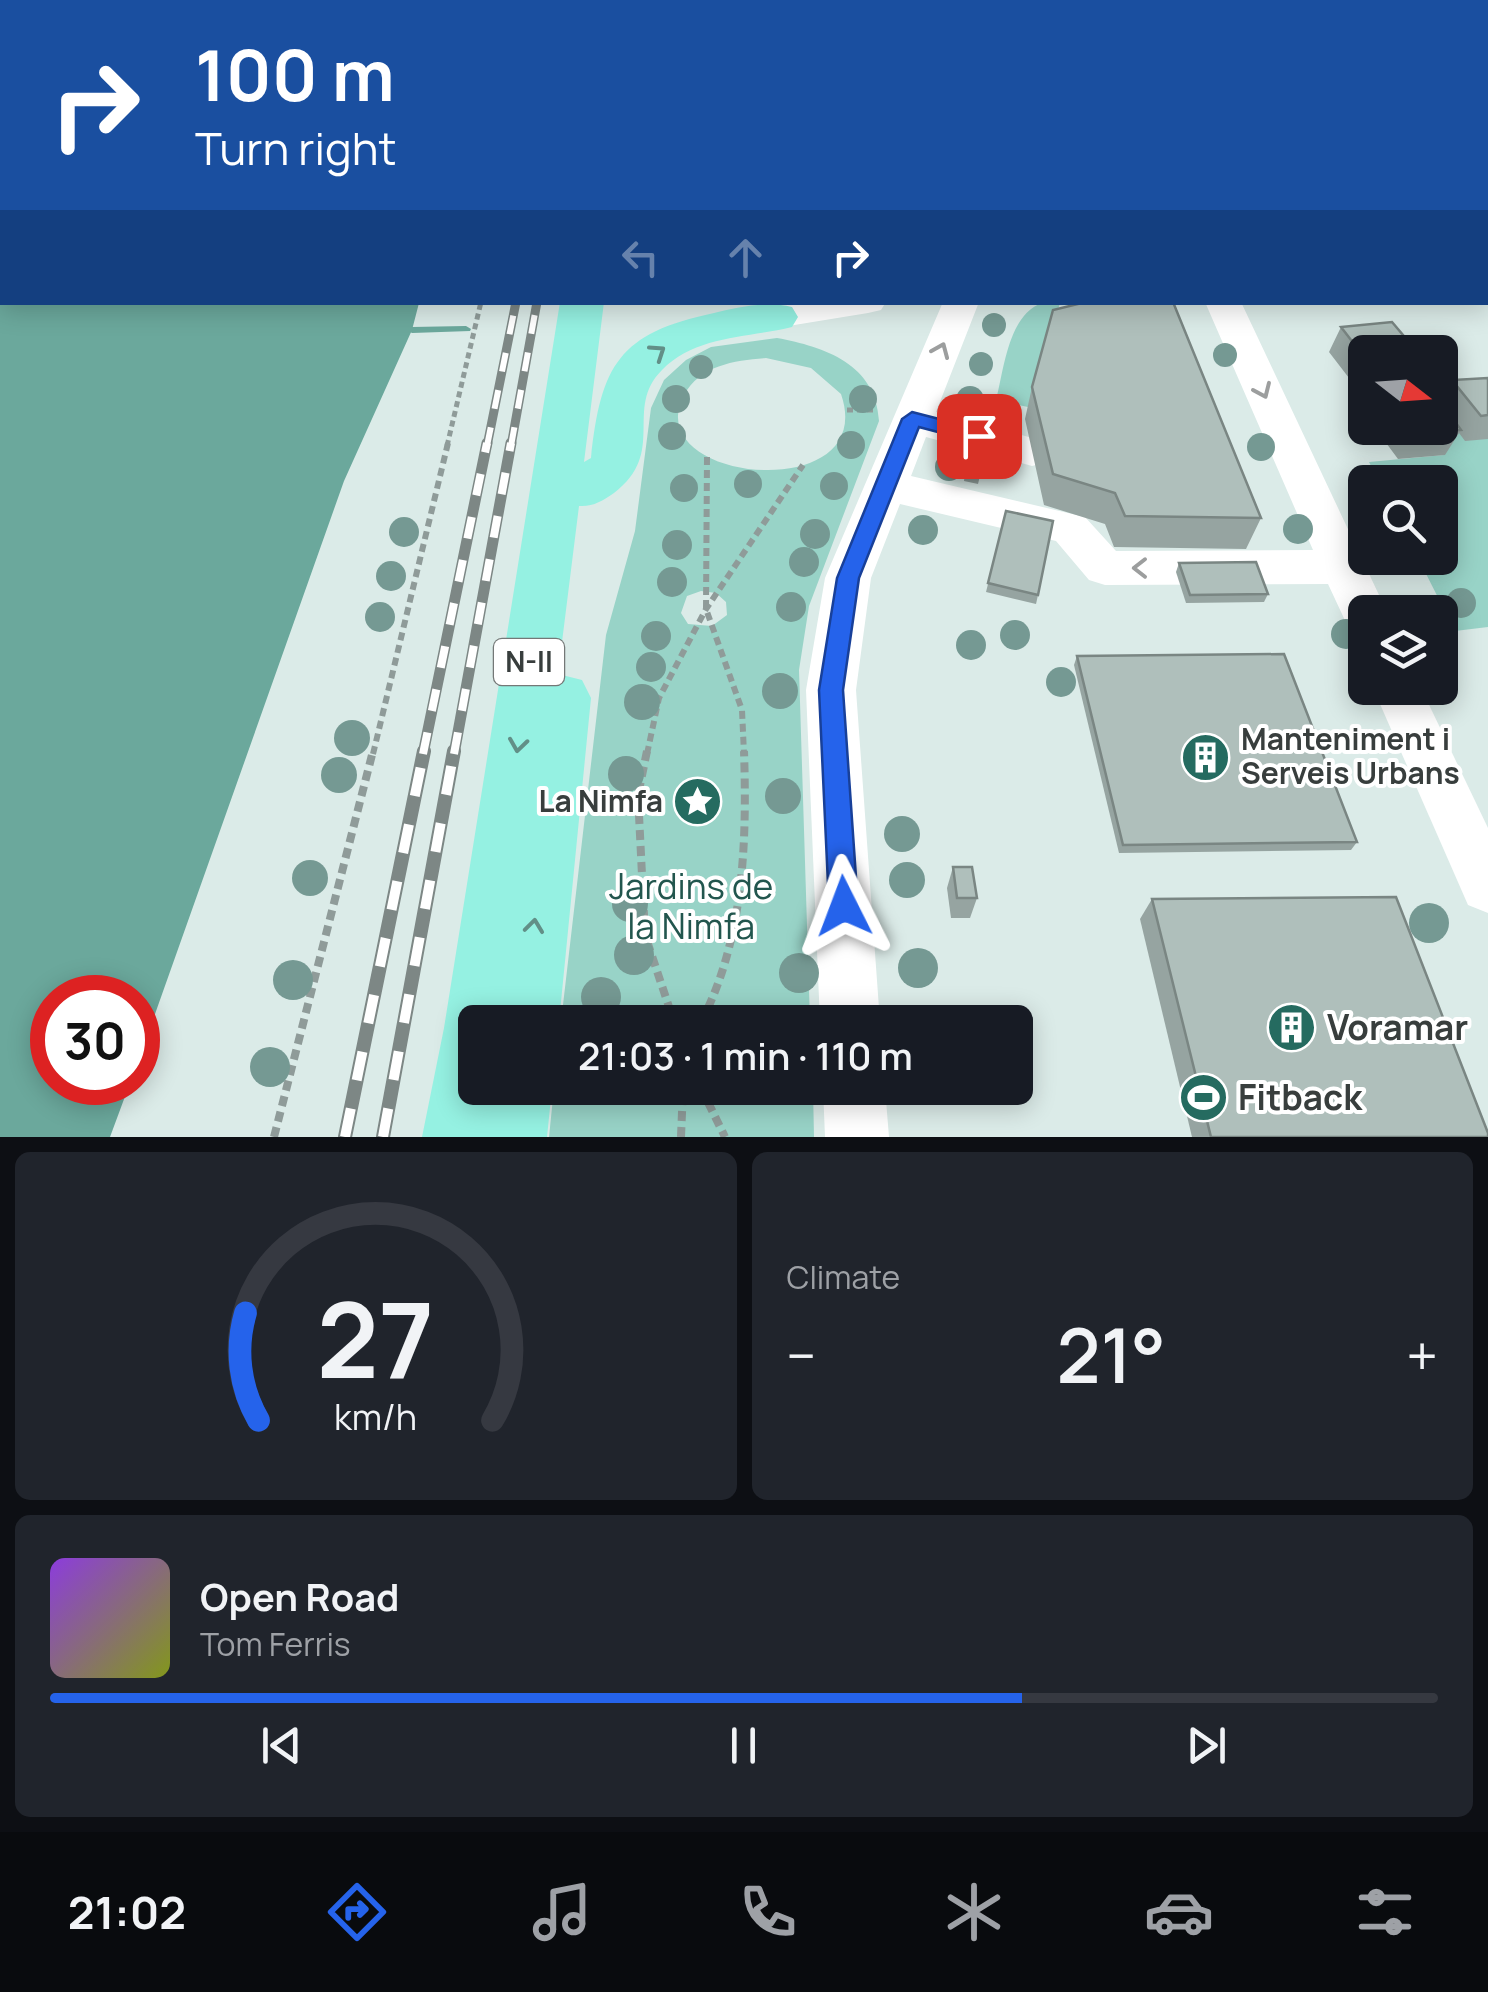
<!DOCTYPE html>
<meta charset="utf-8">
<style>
body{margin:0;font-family:Manrope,sans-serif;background:#20242c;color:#f1f3f6;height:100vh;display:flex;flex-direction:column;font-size:38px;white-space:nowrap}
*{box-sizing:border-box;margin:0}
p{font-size:32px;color:#9ea1a6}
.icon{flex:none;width:55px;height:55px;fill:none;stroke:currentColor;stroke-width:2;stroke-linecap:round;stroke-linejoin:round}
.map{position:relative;height:1137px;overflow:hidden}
.side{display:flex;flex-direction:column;gap:15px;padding:15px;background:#0d0f14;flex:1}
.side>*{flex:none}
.top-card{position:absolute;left:0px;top:0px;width:1490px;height:305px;box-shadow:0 5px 25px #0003;background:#1a4fa0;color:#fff;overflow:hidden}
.needle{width:65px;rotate:107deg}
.tools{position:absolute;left:1348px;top:335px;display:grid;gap:20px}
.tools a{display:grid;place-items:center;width:110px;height:110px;border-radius:15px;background:#171b24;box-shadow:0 5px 25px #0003;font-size:50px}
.speed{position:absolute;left:30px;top:975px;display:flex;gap:20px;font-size:50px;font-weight:700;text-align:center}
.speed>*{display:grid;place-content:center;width:130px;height:130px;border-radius:50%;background:#171b24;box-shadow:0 5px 25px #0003;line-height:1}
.speed .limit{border:15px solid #d22;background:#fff;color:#111}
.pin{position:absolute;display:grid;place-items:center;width:85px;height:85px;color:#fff;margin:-42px;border-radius:20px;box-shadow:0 5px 15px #0006}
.me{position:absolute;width:110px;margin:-55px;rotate:357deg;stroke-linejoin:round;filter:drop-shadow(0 0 8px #0008)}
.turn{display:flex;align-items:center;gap:35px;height:210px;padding:0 30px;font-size:45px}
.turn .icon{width:130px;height:130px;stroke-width:2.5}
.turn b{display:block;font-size:70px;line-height:85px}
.lanes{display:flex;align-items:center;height:95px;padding:0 30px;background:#0003;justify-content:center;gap:50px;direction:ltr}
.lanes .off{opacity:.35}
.big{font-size:75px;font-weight:600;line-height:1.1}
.side .tile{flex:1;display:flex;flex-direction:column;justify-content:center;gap:15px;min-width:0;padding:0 35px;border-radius:15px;background:#20242c}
.side .dial{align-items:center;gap:0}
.dial svg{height:260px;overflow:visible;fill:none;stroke:#363941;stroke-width:7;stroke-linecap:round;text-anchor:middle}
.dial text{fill:#f1f3f6;stroke:none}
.song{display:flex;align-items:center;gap:30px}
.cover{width:120px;height:120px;border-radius:15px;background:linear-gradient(135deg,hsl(270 70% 55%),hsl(70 70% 35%))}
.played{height:10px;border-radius:5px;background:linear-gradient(90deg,#2563eb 70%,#363941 70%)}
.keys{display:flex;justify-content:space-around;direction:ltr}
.heat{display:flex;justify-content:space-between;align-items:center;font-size:55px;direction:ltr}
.side .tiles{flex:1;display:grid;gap:15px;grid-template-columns:1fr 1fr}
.tile:last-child{grid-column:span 2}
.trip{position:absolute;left:458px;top:1005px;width:575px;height:100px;border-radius:15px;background:#171b24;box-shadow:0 5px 25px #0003;font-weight:600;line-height:100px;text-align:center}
.tab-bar{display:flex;height:160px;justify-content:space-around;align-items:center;background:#090b0e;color:#9ea1a6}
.tab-bar .icon{width:70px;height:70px}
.tab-bar .selected{color:#2563eb}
.tab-bar b{font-size:45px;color:#f1f3f6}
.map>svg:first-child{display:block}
.green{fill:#98d3c7;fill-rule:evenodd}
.water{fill:#6ba89c}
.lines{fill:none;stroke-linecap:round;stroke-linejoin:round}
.stream{fill:#6ba89c;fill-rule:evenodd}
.path-far2{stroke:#8f9b99;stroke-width:5;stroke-dasharray:6 4;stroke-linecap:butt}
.path-far1{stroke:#8f9b99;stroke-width:6;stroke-dasharray:8 5;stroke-linecap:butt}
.path{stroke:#8f9b99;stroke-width:8;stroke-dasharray:10 6;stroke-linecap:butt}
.minor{fill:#fff;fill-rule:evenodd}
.major{fill:#95f1e2;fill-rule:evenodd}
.rail-far2-casing{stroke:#7d8785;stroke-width:9}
.rail-far1-casing{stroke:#7d8785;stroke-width:11}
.rail-casing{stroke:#7d8785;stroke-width:14}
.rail-far2{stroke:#fff;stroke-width:6;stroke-dasharray:19;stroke-linecap:butt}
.rail-far1{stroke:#fff;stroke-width:8;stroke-dasharray:22;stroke-linecap:butt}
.rail{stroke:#fff;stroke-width:10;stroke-dasharray:29;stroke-linecap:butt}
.tree{fill:#759993}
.wall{fill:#96a4a1}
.building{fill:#afbfbb;stroke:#7a8683;stroke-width:2.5}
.oneway{stroke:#9c9e9e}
.oneway2{stroke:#628f87}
.route{fill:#2563eb;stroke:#184099;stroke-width:2.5}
.labels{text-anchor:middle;stroke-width:8;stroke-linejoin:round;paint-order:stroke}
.shield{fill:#fff;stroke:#747877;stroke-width:2.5}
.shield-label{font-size:28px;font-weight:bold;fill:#383e3d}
.poi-label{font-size:30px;font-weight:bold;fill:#383e3d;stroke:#fff;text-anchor:start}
.near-park-label{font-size:35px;fill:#22564e;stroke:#fff}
.near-poi-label{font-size:35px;font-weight:bold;fill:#383e3d;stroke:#fff;text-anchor:start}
</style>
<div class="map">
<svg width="1488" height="1137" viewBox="0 0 1488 1137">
<rect width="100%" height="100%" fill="#dbebe8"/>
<g class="green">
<path d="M1042 303H1060L1028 407 996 400C1004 370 1008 315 1042 303Z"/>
<path d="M777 338C825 347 876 364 879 421L809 606 799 670 810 1022H561L606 635 635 531 651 408 664 380 686 360 711 347ZM766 358 811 368 841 394C880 507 637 483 684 395 700 365 736 360 766 358ZM701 591 716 593 726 602 727 615 712 626 688 624 681 613 687 596Z"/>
<polygon points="1488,402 1488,627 1455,631 1418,558 1440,558 1440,482 1379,482 1369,462 1444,455 1440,428"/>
<polygon points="554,1088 662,1088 678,1096 705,1088 813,1088 814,1137 549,1137"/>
</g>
<polygon class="water" points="0,0 495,0 2,2 2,302 419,303 412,330 344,481 138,1062 138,998 52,998 52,1082 130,1083 110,1137 0,1137"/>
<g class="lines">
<polygon class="stream" points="466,326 471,329 470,331 412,333 407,330 412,327"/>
<g class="path-far2">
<polyline points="847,410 875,410"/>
<polyline points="447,446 481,302"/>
</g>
<g class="path-far1">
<polyline points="707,457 706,609 742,710 744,754"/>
<polyline points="373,754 448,443"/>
<polyline points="647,754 659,698 706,609 803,465"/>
</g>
<g class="path">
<polyline points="647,751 638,795 645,935 674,1022"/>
<path d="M701 1022C744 940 747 842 744 751"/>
<polyline points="701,1088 725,1137"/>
<polyline points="274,1137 373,751"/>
<polyline points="681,1137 683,1088"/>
</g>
<g class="minor">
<rect x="765" y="0" width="26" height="2"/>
<polygon points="897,0 923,0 924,2 898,2"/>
<polygon points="1051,0 1077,0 1078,2 1052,2"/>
<polygon points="1199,0 1225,0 1226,2 1200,2"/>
<polygon points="796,302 886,302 881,310 868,313 776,328 763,325 758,317 763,309"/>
<polygon points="943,302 979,302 936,412 1047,442 1053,452 1047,462 1032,466 926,437 911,476 1085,517 1116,551 1313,550 1205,302 1241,302 1387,612 1365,612 1365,634 1349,629 1328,584 1105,585 1089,580 1056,541 900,504 871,578 856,690 880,1022 820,1022 806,690 825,578"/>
<polygon points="1373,688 1421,688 1488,828 1488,913 1468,905"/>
<polygon points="823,1088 885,1088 889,1137 825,1137"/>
</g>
<g class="major">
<rect x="627" y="0" width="32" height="2"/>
<path d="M560 302H604L584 462 591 458C601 365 619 333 714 313 740 307 766 301 792 307L798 317 792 327C748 338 696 335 662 370 623 409 668 452 614 493 602 501 593 507 579 506L558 674 582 680 591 698 559 1022H475V1088H552L547 1137H422L444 1028Z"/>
</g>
<defs>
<g id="rail-far2">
<polyline points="487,446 516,302"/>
<polyline points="511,446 537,302"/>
</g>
<g id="rail-far1">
<polyline points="423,754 487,443"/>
<polyline points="454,754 511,443"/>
</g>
<g id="rail">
<polyline points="345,1137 424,751"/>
<polyline points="383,1137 454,751"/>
</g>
</defs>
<use href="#rail-far2" class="rail-far2-casing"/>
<use href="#rail-far1" class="rail-far1-casing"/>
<use href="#rail" class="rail-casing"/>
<use href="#rail-far2" class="rail-far2"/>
<use href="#rail-far1" class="rail-far1"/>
<use href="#rail" class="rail"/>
</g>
<g class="tree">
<circle cx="994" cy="325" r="12"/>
<circle cx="1225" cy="355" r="12"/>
<circle cx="981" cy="364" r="12"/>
<circle cx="701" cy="367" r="12"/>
<circle cx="676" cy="399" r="14"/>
<circle cx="863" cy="399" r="14"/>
<circle cx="970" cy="400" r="14"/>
<circle cx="672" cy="436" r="14"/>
<circle cx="851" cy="445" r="14"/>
<circle cx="1261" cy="447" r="14"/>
<circle cx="949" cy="467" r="14"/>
<circle cx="748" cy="484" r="14"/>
<circle cx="834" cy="486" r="14"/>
<circle cx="684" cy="488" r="14"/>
<circle cx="1298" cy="529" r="15"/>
<circle cx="923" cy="530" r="15"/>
<circle cx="404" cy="532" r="15"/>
<circle cx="815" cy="534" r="15"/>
<circle cx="677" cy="545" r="15"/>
<circle cx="804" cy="562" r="15"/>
<circle cx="391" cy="576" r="15"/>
<circle cx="672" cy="582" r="15"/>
<circle cx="1461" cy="603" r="15"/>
<circle cx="791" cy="607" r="15"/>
<circle cx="380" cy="617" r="15"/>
<circle cx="1346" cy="634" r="15"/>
<circle cx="1015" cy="635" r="15"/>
<circle cx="656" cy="636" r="15"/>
<circle cx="971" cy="645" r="15"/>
<circle cx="651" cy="667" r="15"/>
<circle cx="1061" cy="682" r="15"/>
<circle cx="780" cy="691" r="18"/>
<circle cx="642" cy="702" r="18"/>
<circle cx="352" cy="738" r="18"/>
<circle cx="626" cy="774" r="18"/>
<circle cx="339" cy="775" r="18"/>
<circle cx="783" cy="796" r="18"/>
<circle cx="902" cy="834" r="18"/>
<circle cx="310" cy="878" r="18"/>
<circle cx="907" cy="880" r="18"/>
<circle cx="630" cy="904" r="18"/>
<circle cx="1429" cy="923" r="20"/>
<circle cx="634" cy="955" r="20"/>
<circle cx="918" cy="968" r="20"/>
<circle cx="799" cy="973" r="20"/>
<circle cx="293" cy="980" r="20"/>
<circle cx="601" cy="997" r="20"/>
<circle cx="270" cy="1067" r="20"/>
</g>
<g class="wall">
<polygon points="1091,0 1205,0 1206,2 1092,2"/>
<polygon points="1321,0 1416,0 1418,2 1323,2"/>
<polygon points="1341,327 1414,348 1412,352 1365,352 1365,376 1349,378 1329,352"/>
<polygon points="1488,378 1488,439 1465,441 1459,433 1445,455 1398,459 1375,428 1440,428 1440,401 1452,380"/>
<polygon points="1032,387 1261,518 1246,549 1114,547 1105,524 1044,505 1025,419"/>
<polygon points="984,459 978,484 964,481 965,472"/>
<polygon points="1006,511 1038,595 1036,604 986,592"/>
<polygon points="1179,563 1268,594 1264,602 1186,603 1176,572"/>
<polygon points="1077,656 1357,842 1351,850 1119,853 1074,665"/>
<polygon points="953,867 977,898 970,918 951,918 947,888"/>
<polygon points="1152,899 1488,1137 1192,1137 1140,919"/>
</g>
<g class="building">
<polygon points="664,0 767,0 767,2 663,2"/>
<polygon points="796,0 906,0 907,2 796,2"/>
<polygon points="1096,0 1132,0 1133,2 1097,2"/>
<polygon points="1147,0 1205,0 1206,2 1148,2"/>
<polygon points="1348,0 1416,0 1418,2 1350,2"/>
<polygon points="1086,302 1173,302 1261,518 1125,516 1115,493 1053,474 1032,387 1053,310"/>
<polygon points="1392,322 1414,348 1361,353 1341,327"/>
<polygon points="1488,378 1488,415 1481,416 1452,380"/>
<polygon points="1440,401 1461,430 1412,434 1407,428 1440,428"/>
<polygon points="970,456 984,459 979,475 965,472"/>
<polygon points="1006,511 1053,521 1038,595 988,583"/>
<polygon points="1256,562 1268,594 1190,595 1179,563"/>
<polygon points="1284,654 1357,842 1123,845 1077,656"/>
<polygon points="953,867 972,867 977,898 957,898"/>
<polygon points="1396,897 1488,1133 1488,1137 1211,1137 1152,899"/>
</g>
<defs><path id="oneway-chevron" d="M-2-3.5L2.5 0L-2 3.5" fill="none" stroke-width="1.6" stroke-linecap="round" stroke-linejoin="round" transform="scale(2.5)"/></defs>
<g class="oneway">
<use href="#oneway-chevron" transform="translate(941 350) rotate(-67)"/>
<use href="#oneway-chevron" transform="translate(1263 391) rotate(66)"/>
<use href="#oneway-chevron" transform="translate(1140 568) rotate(180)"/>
</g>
<g class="oneway2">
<use href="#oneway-chevron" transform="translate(658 352) rotate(-34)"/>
<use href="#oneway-chevron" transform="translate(518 745) rotate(98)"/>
<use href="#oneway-chevron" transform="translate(534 926) rotate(-83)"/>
</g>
<polygon class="route" points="912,412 986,431 989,436 979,443 919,427 859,578 843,690 858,906 854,915 844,919 833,915 829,906 819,690 837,578 902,419"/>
<defs>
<symbol id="building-disc" viewBox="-11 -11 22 22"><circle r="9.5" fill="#256b60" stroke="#fff"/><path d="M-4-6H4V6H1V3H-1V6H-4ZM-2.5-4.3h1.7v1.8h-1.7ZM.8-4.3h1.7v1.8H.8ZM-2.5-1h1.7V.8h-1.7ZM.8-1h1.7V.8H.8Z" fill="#fff"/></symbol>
<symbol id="sight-disc" viewBox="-11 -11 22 22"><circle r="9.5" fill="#256b60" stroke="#fff"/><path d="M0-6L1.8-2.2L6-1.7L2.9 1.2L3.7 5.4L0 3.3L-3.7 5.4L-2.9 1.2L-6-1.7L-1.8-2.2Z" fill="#fff"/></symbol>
<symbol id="stadium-disc" viewBox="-11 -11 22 22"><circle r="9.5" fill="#256b60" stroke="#fff"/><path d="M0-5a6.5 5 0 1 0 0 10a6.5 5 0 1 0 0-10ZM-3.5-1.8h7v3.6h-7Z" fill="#fff"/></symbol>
</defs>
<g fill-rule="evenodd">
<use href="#building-disc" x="1178" y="730" width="55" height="55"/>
<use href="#sight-disc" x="670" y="774" width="55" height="55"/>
<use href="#building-disc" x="1264" y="1000" width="55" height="55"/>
<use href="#stadium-disc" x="1176" y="1070" width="55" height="55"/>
</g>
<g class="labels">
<rect class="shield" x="494" y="639" width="70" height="46" rx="8"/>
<g class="shield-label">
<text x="529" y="672">N-II</text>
</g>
<g class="poi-label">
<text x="1241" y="750">Manteniment i<tspan x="1241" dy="34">Serveis Urbans</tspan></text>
<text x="663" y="812" text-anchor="end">La Nimfa</text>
</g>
<g class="near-park-label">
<text x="691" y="899">Jardins de<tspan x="691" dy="40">la Nimfa</tspan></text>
</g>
<g class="near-poi-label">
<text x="1327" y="1040">Voramar</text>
<text x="1238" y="1110">Fitback</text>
</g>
</g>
</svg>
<div class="tools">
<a><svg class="needle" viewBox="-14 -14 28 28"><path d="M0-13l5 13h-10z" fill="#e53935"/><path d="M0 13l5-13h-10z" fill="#9ea1a6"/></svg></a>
<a><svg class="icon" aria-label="search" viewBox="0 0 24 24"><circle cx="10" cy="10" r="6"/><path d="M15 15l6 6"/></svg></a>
<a><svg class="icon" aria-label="layers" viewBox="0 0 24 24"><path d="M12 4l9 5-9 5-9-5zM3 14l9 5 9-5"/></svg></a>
</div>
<div class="speed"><div class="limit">30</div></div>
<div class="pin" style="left:979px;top:436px;background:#d93025"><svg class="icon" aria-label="arrive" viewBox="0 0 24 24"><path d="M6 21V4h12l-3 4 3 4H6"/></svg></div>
<svg class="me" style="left:844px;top:906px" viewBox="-20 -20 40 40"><path d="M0-17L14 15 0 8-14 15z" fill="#2563eb" stroke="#fff" stroke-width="4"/></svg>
<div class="trip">21:03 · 1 min · 110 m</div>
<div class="top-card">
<div class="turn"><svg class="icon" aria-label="right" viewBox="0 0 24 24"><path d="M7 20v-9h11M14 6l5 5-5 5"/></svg><div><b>100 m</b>Turn right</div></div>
<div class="lanes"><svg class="icon off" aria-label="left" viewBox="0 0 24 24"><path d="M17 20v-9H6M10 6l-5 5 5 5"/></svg><svg class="icon off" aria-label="ahead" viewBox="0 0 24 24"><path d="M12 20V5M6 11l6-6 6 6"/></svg><svg class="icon" aria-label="right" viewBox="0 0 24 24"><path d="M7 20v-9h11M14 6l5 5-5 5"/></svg></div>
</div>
</div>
<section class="side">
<div class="tiles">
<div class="tile dial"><svg viewBox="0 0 100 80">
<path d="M14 69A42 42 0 1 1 86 69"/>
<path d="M14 69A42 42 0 0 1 10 36" stroke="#2563eb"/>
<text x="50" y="56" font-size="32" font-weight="700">27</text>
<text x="50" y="72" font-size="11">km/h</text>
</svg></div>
<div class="tile"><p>Climate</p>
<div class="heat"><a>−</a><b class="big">21°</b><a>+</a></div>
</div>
<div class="tile">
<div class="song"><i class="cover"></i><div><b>Open Road</b><p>Tom Ferris</p></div></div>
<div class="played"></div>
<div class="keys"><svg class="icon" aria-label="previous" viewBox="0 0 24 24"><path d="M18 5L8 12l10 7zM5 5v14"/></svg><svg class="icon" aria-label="pause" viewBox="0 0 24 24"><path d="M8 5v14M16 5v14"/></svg><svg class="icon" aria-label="next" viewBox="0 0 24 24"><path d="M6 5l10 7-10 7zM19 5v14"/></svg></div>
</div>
</div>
</section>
<nav class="tab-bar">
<b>21:02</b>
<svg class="icon selected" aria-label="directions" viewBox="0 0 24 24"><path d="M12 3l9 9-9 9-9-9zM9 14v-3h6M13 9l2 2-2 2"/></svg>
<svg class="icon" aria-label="music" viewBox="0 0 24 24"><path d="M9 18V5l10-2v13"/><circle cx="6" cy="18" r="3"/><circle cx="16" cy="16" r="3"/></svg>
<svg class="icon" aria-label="phone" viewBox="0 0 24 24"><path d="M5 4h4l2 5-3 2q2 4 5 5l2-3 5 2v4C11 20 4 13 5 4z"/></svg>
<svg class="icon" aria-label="climate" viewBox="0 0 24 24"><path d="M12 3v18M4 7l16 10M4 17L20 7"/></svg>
<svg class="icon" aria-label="car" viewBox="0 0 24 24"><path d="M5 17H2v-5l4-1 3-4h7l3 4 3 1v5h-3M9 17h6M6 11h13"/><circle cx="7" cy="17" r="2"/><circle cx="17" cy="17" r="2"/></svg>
<svg class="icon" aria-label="filters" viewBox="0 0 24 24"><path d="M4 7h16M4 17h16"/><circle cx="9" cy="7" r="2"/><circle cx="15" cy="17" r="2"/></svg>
</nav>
